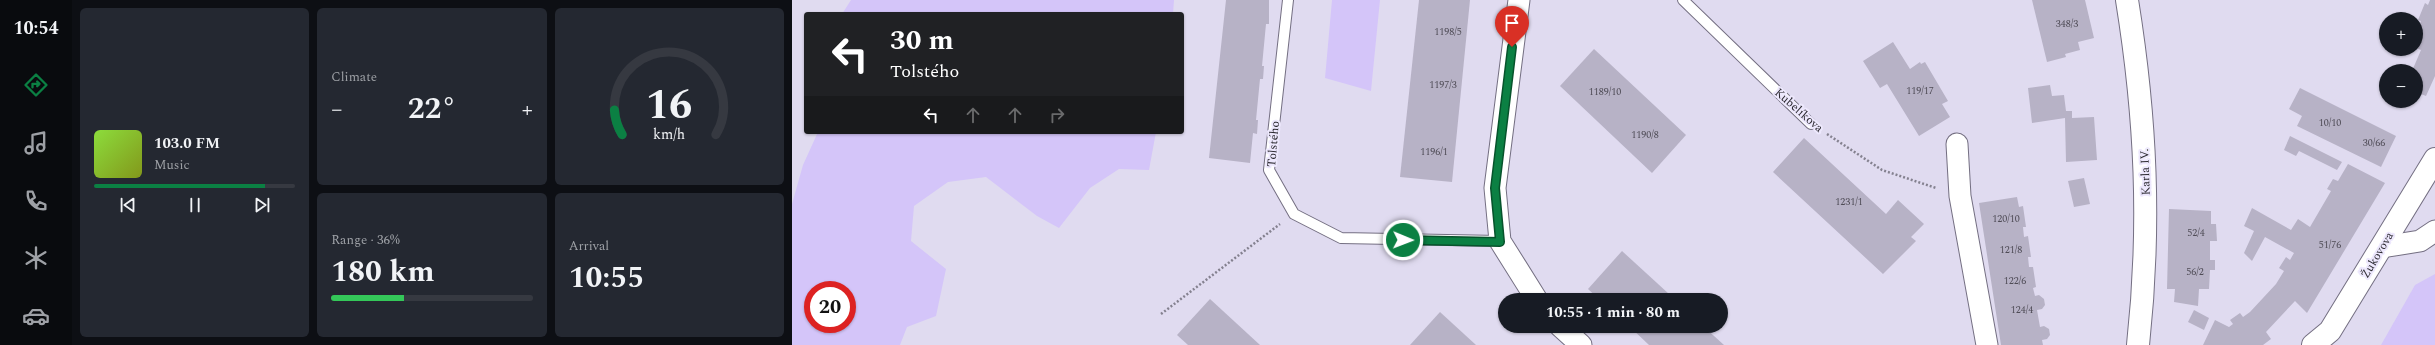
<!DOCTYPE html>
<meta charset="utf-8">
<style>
body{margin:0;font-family:Spectral,serif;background:#242831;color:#f1f3f6;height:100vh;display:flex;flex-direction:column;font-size:15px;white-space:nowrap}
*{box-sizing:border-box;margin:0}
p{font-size:13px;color:#9ea1a6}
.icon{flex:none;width:22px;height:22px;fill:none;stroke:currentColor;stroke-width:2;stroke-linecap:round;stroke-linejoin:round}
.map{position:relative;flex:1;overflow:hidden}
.panel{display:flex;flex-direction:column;gap:8px;padding:8px;background:#0d0f14;width:720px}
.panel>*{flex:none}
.banner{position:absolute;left:12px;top:12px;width:380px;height:122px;border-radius:4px;box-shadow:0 1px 3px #0004;background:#202124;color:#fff;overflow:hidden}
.fabs{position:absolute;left:1587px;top:12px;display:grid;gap:8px}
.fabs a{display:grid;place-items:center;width:44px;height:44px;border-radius:50%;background:#171b24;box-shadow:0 1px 3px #0004;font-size:20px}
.speed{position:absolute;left:12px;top:281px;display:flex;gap:8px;font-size:20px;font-weight:700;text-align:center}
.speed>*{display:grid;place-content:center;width:52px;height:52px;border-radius:50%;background:#171b24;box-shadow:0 1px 3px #0004;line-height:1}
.speed .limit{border:6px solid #d22;background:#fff;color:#111}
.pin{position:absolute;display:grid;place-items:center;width:34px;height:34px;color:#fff;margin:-41px -17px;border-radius:50% 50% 50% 0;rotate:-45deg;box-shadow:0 0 4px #0007}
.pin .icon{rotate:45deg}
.me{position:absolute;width:44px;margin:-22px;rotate:91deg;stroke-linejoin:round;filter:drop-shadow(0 0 3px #0008)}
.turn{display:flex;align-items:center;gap:14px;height:84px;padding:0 20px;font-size:18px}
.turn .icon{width:52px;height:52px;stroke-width:2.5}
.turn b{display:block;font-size:28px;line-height:34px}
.lanes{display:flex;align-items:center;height:38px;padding:0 20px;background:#0003;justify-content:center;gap:20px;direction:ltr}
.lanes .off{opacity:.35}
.big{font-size:30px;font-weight:700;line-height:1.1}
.panel .tile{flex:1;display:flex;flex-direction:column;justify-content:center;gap:6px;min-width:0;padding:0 14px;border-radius:6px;background:#242831}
.panel .dial{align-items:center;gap:0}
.dial svg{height:104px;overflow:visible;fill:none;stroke:#363941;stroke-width:7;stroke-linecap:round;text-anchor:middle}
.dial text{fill:#f1f3f6;stroke:none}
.song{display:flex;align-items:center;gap:12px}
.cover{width:48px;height:48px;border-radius:6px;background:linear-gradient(135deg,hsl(90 70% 55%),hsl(70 70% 35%))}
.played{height:4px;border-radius:2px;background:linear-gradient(90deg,#0b8043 85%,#363941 85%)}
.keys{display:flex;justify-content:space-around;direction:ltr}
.heat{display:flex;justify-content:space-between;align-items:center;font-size:22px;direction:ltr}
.charge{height:6px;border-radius:3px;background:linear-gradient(90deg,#34c759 36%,#363941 0)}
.panel .tiles{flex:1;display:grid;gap:8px;grid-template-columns:repeat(3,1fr)}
.tile:first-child{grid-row:span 2}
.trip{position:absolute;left:706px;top:293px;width:230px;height:40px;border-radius:20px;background:#171b24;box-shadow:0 1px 3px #0004;font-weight:700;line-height:40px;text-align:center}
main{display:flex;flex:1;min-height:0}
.menu{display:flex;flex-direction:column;width:72px;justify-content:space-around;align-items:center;background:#090b0e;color:#9ea1a6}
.menu .icon{width:28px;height:28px}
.menu .selected{color:#0b8043}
.menu b{font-size:18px;color:#f1f3f6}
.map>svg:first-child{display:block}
.green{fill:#d4c5f9;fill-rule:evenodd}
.building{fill:#b7b2c6}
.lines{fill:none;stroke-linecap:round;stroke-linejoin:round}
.lane-casing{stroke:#746f82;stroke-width:12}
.street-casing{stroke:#746f82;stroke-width:23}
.secondary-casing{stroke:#746f82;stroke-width:24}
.path{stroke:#84818f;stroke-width:2.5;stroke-dasharray:2 2;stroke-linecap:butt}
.lane{stroke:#fff;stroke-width:10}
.street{stroke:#fff;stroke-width:21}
.secondary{stroke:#fff;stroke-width:22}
.route-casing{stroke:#07532c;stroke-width:10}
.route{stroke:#0b8043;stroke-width:7}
.labels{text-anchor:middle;stroke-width:4;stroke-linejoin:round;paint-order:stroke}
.number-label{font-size:10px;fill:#4f4c56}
.street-label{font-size:12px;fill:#2c2a31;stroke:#ede8fd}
</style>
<main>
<nav class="menu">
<b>10:54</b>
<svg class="icon selected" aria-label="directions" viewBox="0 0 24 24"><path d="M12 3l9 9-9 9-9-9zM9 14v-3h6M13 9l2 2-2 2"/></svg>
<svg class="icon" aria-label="music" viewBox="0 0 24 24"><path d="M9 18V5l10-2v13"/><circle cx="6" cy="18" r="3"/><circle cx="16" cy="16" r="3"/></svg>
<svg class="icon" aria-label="phone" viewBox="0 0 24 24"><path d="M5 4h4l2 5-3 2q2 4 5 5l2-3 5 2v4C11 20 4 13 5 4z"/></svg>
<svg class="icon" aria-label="climate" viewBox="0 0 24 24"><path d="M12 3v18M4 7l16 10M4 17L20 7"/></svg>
<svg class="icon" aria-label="car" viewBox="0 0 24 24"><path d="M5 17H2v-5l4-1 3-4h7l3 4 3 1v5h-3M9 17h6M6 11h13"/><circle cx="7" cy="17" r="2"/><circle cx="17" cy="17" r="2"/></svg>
</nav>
<section class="panel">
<div class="tiles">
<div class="tile">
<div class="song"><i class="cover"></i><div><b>103.0 FM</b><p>Music</p></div></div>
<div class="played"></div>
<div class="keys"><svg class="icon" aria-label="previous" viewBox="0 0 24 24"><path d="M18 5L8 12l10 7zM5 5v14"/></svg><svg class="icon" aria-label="pause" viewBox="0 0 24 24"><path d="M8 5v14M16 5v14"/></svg><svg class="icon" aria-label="next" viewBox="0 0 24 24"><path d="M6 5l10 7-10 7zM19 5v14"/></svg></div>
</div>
<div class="tile"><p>Climate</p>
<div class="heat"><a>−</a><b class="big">22°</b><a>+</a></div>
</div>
<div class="tile dial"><svg viewBox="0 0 100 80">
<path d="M14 69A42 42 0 1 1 86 69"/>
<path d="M14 69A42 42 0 0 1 8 50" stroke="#0b8043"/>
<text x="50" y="56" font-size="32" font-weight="700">16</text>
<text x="50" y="72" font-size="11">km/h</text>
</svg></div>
<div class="tile"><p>Range · 36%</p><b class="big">180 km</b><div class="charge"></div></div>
<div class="tile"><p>Arrival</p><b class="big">10:55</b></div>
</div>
</section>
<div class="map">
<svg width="1643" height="345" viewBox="0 0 1643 345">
<rect width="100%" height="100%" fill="#e0dbf0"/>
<g class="green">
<polygon points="59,0 382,0 381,14 50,14"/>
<polygon points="540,0 588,0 579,91 533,78"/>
<path d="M26 132H364L357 170 327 169 298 188 267 228 245 216 194 177 156 182 122 206 119 241 154 269 144 316 115 327 108 345H0V204L11 165ZM21 290H55V324H21Z"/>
<polygon points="1643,274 1643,345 1589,345 1623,285"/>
</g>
<g class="building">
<polygon points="434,0 477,0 477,24 474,24 470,66 472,66 471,79 468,79 464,120 466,120 465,134 461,133 458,163 417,158"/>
<polygon points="627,0 678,0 660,182 608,177"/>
<polygon points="1240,0 1293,0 1302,38 1286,42 1288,50 1273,54 1274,57 1255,62"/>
<polygon points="1638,0 1643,0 1643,76 1634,96 1624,92 1624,71 1620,71 1629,50 1624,48 1624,28 1626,29 1629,21 1626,20 1633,3 1636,5"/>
<polygon points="1101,42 1118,69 1128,62 1129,64 1133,62 1156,101 1150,104 1158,117 1127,136 1095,84 1088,88 1071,61"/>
<polygon points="802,49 894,135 860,173 768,86"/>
<polygon points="1258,85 1260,96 1272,95 1274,111 1280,111 1280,118 1302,117 1305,160 1274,162 1273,118 1240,123 1236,88"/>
<polygon points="1508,88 1604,136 1589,167 1505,126 1510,116 1497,109"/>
<polygon points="1498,136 1550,162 1545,170 1507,151 1504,156 1492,150"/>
<polygon points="1012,138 1094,214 1106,200 1132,224 1119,237 1124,241 1091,274 981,172"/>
<polygon points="1556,164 1593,183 1515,313 1503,301 1474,332 1479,339 1471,345 1411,345 1423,320 1437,327 1441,324 1438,320 1448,313 1451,317 1458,312 1484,284 1492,271 1487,268 1494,257 1498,260 1502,253 1473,237 1460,261 1452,253 1462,231 1452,226 1460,208 1499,230 1506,219 1518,227 1539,191 1535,189 1541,179 1546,181"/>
<polygon points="1292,178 1298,204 1282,207 1276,181"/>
<polygon points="1225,197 1227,207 1231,206 1234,227 1231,227 1232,237 1236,236 1239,257 1236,257 1237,267 1241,267 1244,287 1241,288 1243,296 1247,295 1252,299 1253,305 1250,309 1245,310 1248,327 1252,326 1257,329 1258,335 1255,339 1250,340 1251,345 1209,345 1187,203"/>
<polygon points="1377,209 1419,211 1419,224 1424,224 1425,241 1418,241 1418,260 1423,260 1423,270 1418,270 1417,289 1407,289 1406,306 1382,302 1383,289 1375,289"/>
<polygon points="830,251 877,294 883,300 808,300 796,289"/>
<polygon points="418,299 468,345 396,345 385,335"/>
<polygon points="1402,310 1417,318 1412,330 1396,322"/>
<polygon points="648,312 684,345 618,345"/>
<polygon points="837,326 911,326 932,345 857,345"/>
</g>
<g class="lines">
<defs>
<g id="lane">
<polyline points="496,0 477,170 502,214 549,238 708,241"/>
<polyline points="891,0 1019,124"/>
</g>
<g id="street">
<polyline points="727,0 703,188 708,241 745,300"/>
<polyline points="1165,144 1168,196 1195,345"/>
<polyline points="1590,247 1628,241 1643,231"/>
<polyline points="768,326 789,345"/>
</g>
<g id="secondary">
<path d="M1335 0C1354 118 1359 226 1346 345"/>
<polyline points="1521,345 1538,331 1643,159"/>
</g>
</defs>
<use href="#lane" class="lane-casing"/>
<use href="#street" class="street-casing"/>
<use href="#secondary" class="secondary-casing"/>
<g class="path">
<polyline points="1035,134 1090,170 1144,188"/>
<polyline points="369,314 488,224"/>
</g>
<use href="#lane" class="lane"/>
<use href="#street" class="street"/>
<use href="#secondary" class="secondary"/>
</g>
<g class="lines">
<defs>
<polyline id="route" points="611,240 708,242 703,188 720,47"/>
</defs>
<use href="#route" class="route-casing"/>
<use href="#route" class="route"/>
</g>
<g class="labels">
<g class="number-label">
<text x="1275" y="27">348/3</text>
<text x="656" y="35">1198/5</text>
<text x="651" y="88">1197/3</text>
<text x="1128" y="94">119/17</text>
<text x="813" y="95">1189/10</text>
<text x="1538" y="126">10/10</text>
<text x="853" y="138">1190/8</text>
<text x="1582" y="146">30/66</text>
<text x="642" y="155">1196/1</text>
<text x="1057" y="205">1231/1</text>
<text x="1214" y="222">120/10</text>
<text x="1404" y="236">52/4</text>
<text x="1538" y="248">51/76</text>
<text x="1219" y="253">121/8</text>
<text x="1403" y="275">56/2</text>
<text x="1223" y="284">122/6</text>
<text x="1230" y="313">124/4</text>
</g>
<g class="street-label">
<text transform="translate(1007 110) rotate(41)" y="4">Kubelíkova</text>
<text transform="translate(481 144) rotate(-85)" y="4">Tolstého</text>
<text transform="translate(1353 172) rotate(-92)" y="4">Karla IV.</text>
<text transform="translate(1585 255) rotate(-59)" y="4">Žukovova</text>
</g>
</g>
</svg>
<div class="fabs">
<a>+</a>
<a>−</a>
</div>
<div class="speed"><div class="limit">20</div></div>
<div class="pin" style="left:720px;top:47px;background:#d93025"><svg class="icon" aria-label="arrive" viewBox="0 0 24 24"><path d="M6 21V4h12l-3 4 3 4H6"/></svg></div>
<svg class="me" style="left:611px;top:240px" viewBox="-20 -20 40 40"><circle r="17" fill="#0b8043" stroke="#fff" stroke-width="3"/><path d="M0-11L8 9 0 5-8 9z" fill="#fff"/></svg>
<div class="trip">10:55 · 1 min · 80 m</div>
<div class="banner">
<div class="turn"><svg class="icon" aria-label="left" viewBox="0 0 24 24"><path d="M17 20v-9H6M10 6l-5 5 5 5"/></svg><div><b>30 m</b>Tolstého</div></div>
<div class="lanes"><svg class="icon" aria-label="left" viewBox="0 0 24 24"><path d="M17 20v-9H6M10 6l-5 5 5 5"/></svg><svg class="icon off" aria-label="ahead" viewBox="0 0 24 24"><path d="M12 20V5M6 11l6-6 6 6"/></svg><svg class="icon off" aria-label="ahead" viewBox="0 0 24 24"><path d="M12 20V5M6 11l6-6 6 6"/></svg><svg class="icon off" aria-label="right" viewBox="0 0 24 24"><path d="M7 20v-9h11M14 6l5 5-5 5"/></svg></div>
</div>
</div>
</main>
